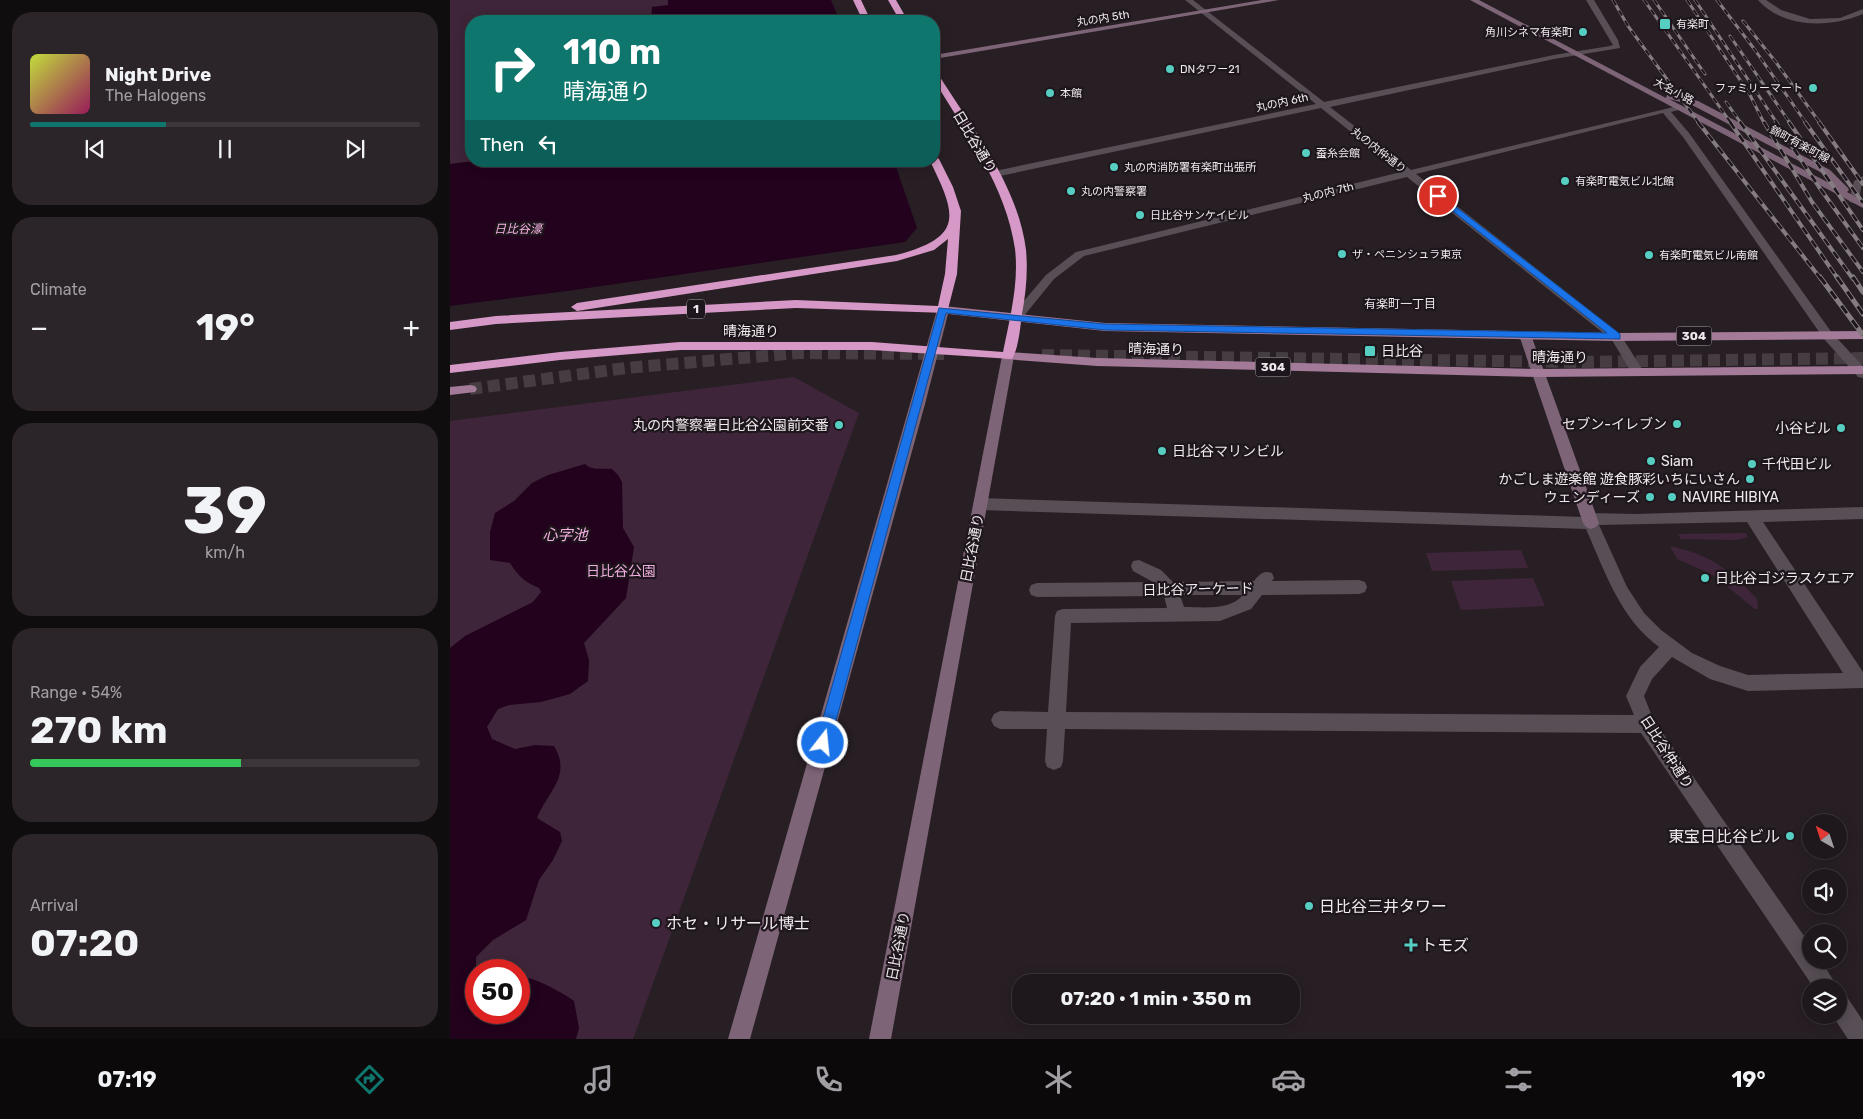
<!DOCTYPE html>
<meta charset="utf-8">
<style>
body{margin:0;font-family:Rubik,"Noto Sans JP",sans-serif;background:#2b2429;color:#f1f3f6;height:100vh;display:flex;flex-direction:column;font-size:19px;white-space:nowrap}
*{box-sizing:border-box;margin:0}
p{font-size:16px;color:#a19fa3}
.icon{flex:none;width:28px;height:28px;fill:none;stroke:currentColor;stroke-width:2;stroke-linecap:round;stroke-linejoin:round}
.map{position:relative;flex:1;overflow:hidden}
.sheet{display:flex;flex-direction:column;gap:12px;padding:12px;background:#100d0f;width:450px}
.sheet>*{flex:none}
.guide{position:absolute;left:15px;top:15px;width:475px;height:152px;border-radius:20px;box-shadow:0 2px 12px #0003,0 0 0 1px #3c363b;background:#0f766e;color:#fff;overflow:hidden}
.needle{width:32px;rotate:321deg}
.fabs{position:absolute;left:1352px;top:814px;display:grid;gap:10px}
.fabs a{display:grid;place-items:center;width:45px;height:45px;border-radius:50%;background:#1e171c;box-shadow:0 2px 12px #0003,0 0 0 1px #3c363b;font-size:25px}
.speed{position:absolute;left:15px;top:959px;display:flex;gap:10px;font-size:25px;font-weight:700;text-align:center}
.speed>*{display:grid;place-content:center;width:65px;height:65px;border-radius:50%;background:#1e171c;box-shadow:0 2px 12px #0003,0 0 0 1px #3c363b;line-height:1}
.speed .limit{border:8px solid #d22;background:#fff;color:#111}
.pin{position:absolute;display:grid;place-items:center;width:42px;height:42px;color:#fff;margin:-21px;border:2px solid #fff;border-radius:50%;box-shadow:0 1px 5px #0007}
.me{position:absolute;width:55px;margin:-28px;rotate:16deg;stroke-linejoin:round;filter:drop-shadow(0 0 4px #0008)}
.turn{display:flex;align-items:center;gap:18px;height:105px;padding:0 15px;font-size:22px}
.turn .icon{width:65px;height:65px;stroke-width:2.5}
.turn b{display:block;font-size:35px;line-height:42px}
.then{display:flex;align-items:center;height:48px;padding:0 15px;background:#0003;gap:10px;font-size:19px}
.big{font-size:38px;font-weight:700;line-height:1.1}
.sheet .card{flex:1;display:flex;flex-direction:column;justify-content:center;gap:8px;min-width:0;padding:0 18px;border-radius:20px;background:#2b2429}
.sheet .dial{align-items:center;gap:0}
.dial b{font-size:65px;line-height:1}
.song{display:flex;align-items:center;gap:15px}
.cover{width:60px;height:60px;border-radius:8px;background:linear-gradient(135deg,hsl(70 70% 55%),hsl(330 70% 35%))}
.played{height:5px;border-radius:2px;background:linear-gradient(90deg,#0f766e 35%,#3c363b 35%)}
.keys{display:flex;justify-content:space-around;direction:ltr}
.heat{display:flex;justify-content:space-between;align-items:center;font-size:28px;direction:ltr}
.charge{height:8px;border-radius:4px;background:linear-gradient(90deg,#34c759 54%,#3c363b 0)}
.trip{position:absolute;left:562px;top:974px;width:288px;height:50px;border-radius:20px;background:#1e171c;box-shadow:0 2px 12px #0003,0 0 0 1px #3c363b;font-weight:700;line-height:50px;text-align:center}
.dock{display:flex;height:80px;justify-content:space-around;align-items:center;background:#0c090b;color:#a19fa3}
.dock .icon{width:35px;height:35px}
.dock .on{color:#0f766e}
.dock b{font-size:22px;color:#f1f3f6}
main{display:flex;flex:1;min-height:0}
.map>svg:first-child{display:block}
.green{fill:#3f2539;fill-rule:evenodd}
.water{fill:#22021d}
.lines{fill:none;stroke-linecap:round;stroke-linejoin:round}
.primary-tunnel{stroke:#463d43;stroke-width:12;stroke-dasharray:12 6;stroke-linecap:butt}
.street{fill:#584e55;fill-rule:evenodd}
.secondary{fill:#7e6477;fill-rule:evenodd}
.primary{fill:#a47a99;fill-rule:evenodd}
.highway{fill:#d698c6;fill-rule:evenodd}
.rail-far2-casing{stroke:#847c81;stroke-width:3}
.rail-far1-casing{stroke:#847c81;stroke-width:4}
.rail-casing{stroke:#847c81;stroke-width:5}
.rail-far2{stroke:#1e161c;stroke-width:2;stroke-dasharray:6;stroke-linecap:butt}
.rail-far1{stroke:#1e161c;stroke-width:2.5;stroke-dasharray:8;stroke-linecap:butt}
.rail{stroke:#1e161c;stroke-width:3;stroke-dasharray:9;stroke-linecap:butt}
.route{fill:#1a73e8;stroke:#114b97}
.poi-dot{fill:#57cec2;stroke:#1e161c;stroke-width:2}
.labels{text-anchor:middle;stroke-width:4.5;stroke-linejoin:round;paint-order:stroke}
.far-street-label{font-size:11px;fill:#efe9ed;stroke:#1e161c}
.far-poi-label{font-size:11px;fill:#efe9ed;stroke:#1e161c;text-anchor:start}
.far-water-label{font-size:12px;font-style:italic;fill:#f7b3e5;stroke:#1e161c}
.far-neighbourhood-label{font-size:12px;fill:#efe9ed;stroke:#1e161c}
.shield{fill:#1e161c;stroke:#b0aaae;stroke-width:1}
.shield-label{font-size:12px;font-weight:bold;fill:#efe9ed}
.street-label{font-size:14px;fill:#efe9ed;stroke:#1e161c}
.poi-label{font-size:14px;fill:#efe9ed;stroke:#1e161c;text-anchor:start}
.park-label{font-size:14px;fill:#efacde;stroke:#1e161c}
.water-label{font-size:15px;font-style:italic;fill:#f7b3e5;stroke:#1e161c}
.near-poi-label{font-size:16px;fill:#efe9ed;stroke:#1e161c;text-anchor:start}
</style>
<main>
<section class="sheet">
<div class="card">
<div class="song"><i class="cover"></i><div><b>Night Drive</b><p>The Halogens</p></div></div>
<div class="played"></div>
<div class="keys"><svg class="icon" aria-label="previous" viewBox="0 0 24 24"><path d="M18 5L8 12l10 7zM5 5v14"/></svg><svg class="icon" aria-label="pause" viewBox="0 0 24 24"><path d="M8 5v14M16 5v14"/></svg><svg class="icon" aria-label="next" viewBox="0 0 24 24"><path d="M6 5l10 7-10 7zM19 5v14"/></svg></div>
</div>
<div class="card"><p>Climate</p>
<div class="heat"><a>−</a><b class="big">19°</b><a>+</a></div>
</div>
<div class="card dial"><b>39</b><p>km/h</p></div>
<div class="card"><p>Range · 54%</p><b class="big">270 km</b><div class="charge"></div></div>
<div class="card"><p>Arrival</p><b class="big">07:20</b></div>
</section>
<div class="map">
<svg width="1413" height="1039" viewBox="0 0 1413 1039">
<rect width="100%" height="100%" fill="#281f25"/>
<g class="green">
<polygon points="0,0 218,0 218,5 201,16 201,21 21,21 21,161 25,161 0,164"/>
<path d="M344 377 409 413 183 1039H0V421ZM26 970H69V1012H26Z"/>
<polygon points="1295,533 1298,537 1287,540 1231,539 1228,534"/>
<path d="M1220 546C1261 555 1279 569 1307 599L1308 609H1305L1263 575 1227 559Z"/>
<polygon points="1071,550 1078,568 982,571 976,553"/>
<polygon points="1083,578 1095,606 1011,610 1001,581"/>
</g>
<g class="water">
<polygon points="218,0 381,0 390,21 201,21 202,7 218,5"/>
<polygon points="25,161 444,161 467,228 455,242 117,291 0,306 0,164"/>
<path d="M135 464C142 471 153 468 162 469L168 475 172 482 173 528 184 547 176 598 134 643 139 660 138 681 120 694 91 702 59 705 48 709 37 727 42 739 65 749 85 745 104 746C122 776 98 791 87 818L110 832 112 841 103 860 89 880 76 920 43 940 26 957V1012H69V976C84 977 112 992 124 1001L129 1028 126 1039H0V648L15 636 83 602 91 592 89 588C75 582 68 576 60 563L40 560V532L45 513 64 501 82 483 98 475Z"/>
</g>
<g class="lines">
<g class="primary-tunnel">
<polyline points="592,355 1126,362 1413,358"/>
<polyline points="20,389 176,368 349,353 494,354"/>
</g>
<g class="street">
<polygon points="735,0 743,0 874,102 1104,55 1160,46 1163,45 1136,0 1144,0 1168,40 1170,48 1104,59 880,107 961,170 1232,105 1232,109 1221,112 1239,133 1382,333 1413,366 1413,378 1408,377 1374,339 1233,137 1213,113 966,174 1170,334 1194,372 1193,375 1183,375 1162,340 957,177 634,256 604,279 569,322 561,322 559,319 561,316 596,275 626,252 951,172 871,108 545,177 542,176 540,174 545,171 866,104"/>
<path d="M1308 0H1316L1331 10 1360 19 1390 18 1413 9V14C1380 28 1334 29 1308 0Z"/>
<polygon points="1413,176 1409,200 1404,203 1400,202 1399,200 1404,181"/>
<path d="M530 498 1134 517 1140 513 1186 514 1413 507V519L1313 522 1413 672V688L1298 691 1260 679 1222 657 1202 679 1194 696 1203 719 1361 946V960H1371L1388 988H1364L1191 733 615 729 613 761 611 767 604 770 597 767 595 761 597 729H550L544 726 541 720 544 714 550 711 598 712 605 616 607 611 613 609 717 608 714 596 587 597 581 595 579 590 581 585 587 583 703 582 683 571 681 566 683 561 689 560 711 570 723 582 804 581C810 574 813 570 822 573L824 578 822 581 909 580 915 582 917 587 915 592 909 594 812 595 801 609 770 621 621 623 616 712 1184 715 1176 696 1190 667 1209 647C1170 618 1155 572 1136 529L530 510 525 508 523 504 525 500ZM1297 522 1393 673 1298 675 1270 666 1242 653 1211 630 1194 613 1177 587 1149 525ZM730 595H793C780 611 752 607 734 607Z"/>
<polygon points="1389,994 1397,997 1413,1021 1413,1039 1398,1039 1382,1015 1389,1015"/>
</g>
<g class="secondary">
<polygon points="812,0 829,0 484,59 484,55"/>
<path d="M1020 0H1029L1216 98 1217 95 1220 94 1248 101 1380 170 1398 188 1399 190 1397 192 1413 201V208ZM1219 99 1242 105 1374 174 1385 186Z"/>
<polygon points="493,306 499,310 475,404 300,1039 278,1039 487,310"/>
<polygon points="1075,331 1081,335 1149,523 1146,527 1141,529 1136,527 1133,523 1069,335"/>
<polygon points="558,352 564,356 441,1039 419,1039 552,356"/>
</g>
<g class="primary">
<polygon points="493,306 655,323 1166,333 1413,331 1413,339 1166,341 655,331 489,313 487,310 489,307"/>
<polygon points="558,352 647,358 1089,369 1413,366 1413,374 1089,377 647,366 554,359 552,356 554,353"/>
<polygon points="20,385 25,386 27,389 25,392 0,395 0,387"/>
</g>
<g class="highway">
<polygon points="403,0 411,0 421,21 413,21"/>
<polygon points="438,0 446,0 458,21 450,21"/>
<path d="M484 72 488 74C522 128 568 185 576 250 578 271 576 293 572 314 570 328 569 347 562 359L422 350H230L110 360 0 373V365L110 352 230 342H422L553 352C560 318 569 283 565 249 556 186 516 133 484 80Z"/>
<path d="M484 156 489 159 503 187 511 211 507 274 497 313 346 308 46 324 0 330V322L46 316 346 300 488 306 495 274 498 239 484 250 447 261 127 311 121 307 127 303 446 255C514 237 507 216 480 161H484Z"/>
</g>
<defs>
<g id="rail-far2">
<polyline points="1163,0 1178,26 1249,123"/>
<polyline points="1194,0 1281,123"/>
<polyline points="1204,0 1255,74"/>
<polyline points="1237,0 1300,95 1314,123"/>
<polyline points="1245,0 1327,123"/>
<polyline points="1267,0 1305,50 1356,123"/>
<polyline points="1293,21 1325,61 1370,123"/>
<polyline points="1280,36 1340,123"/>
<polyline points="1276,102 1291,123"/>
</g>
<g id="rail-far1">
<polyline points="1248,122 1371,279"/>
<polyline points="1280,122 1388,279"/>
<polyline points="1290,122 1403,279"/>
<polyline points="1314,122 1362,202 1413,272"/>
<polyline points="1326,122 1369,187 1413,248"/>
<polyline points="1339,122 1413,230"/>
<polyline points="1355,122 1413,203"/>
<polyline points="1369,122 1413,184"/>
</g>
<g id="rail">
<polyline points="1370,277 1413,335"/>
<polyline points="1387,277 1413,314"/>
<polyline points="1403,277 1413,292"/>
</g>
</defs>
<use href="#rail-far2" class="rail-far2-casing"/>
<use href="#rail-far1" class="rail-far1-casing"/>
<use href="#rail" class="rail-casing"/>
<use href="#rail-far2" class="rail-far2"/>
<use href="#rail-far1" class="rail-far1"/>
<use href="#rail" class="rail"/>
</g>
<polygon class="route" points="988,193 1170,334 1170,339 655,330 496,313 380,743 378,748 373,750 368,748 366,743 489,308 655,324 1157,333 985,197 985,194"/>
<g class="poi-dot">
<rect x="1209" y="18" width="12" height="12" rx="2.5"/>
<circle cx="1133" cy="32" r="5"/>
<circle cx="720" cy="69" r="5"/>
<circle cx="1363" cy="88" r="5"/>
<circle cx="600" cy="93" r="5"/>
<circle cx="856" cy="153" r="5"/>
<circle cx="664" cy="167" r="5"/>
<circle cx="1115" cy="181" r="5"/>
<circle cx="621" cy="191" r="5"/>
<circle cx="690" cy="215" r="5"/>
<circle cx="892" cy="254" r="5"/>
<circle cx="1199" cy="255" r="5"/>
<rect x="914" y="345" width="12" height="12" rx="2.5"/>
<circle cx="1227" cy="424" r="5"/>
<circle cx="389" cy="425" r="5"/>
<circle cx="1391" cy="428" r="5"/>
<circle cx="712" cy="451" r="5"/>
<circle cx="1201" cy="461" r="5"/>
<circle cx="1302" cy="464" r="5"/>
<circle cx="1300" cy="479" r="5"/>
<circle cx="1200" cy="497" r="5"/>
<circle cx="1222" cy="497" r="5"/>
<circle cx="1255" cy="578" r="5"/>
<circle cx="1340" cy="836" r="5"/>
<circle cx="859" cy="906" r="5"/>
<circle cx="206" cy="923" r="5"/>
<path d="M958.5 937.5h5v5h5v5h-5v5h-5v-5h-5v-5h5z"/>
</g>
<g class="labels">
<g class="far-street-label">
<text transform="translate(653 18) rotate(-9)" y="4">丸の内 5th</text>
<text transform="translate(1224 91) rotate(28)" y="4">大名小路</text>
<text transform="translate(832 102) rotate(-12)" y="4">丸の内 6th</text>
<text transform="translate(1350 144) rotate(28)" y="4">錦町有楽町線</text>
<text transform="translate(929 150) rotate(38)" y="4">丸の内仲通り</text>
<text transform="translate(878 192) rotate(-14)" y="4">丸の内 7th</text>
</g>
<g class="far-poi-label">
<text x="1226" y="28">有楽町</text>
<text x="1123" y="36" text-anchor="end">角川シネマ有楽町</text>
<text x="730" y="73">DNタワー21</text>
<text x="1353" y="92" text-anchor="end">ファミリーマート</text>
<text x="610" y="97">本館</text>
<text x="866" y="157">蚕糸会館</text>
<text x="674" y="171">丸の内消防署有楽町出張所</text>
<text x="1125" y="185">有楽町電気ビル北館</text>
<text x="631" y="195">丸の内警察署</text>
<text x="700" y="219">日比谷サンケイビル</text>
<text x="902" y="258">ザ・ペニンシュラ東京</text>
<text x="1209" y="259">有楽町電気ビル南館</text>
</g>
<g class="far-water-label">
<text x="68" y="233">日比谷濠</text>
</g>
<g class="far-neighbourhood-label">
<text x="950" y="308">有楽町一丁目</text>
</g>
<g class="shield">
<rect x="237" y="299.5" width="18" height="19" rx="4"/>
<rect x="1226.5" y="326.5" width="35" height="19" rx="4"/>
<rect x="805.5" y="357.5" width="35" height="19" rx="4"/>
</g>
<g class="shield-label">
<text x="246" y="313">1</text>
<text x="1244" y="340">304</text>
<text x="823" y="371">304</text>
</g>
<g class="street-label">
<text transform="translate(525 142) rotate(59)" y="5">日比谷通り</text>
<text x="301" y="336">晴海通り</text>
<text transform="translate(706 349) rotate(1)" y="5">晴海通り</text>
<text x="1110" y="362">晴海通り</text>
<text transform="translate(522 548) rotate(-79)" y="5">日比谷通り</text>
<text transform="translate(748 589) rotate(-1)" y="5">日比谷アーケード</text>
<text transform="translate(1217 752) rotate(57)" y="5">日比谷仲通り</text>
<text transform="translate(448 946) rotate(-79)" y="5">日比谷通り</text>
</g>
<g class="poi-label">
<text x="931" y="356">日比谷</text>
<text x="1217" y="429" text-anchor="end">セブン-イレブン</text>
<text x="379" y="430" text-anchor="end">丸の内警察署日比谷公園前交番</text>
<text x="1381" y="433" text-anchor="end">小谷ビル</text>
<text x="722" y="456">日比谷マリンビル</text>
<text x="1211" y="466">Siam</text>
<text x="1312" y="469">千代田ビル</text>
<text x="1290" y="484" text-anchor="end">かごしま遊楽館 遊食豚彩いちにいさん</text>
<text x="1190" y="502" text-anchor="end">ウェンディーズ</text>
<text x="1232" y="502">NAVIRE HIBIYA</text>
<text x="1265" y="583">日比谷ゴジラスクエア</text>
</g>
<g class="park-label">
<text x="171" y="576">日比谷公園</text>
</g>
<g class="water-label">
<text x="115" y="540">心字池</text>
</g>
<g class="near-poi-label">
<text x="1330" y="842" text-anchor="end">東宝日比谷ビル</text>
<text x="869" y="912">日比谷三井タワー</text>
<text x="216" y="929">ホセ・リサール博士</text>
<text x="971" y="951">トモズ</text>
</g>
</g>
</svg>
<div class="fabs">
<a><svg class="needle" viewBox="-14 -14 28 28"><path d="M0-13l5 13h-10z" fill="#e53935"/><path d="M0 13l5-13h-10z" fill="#a19fa3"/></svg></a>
<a><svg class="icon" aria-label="sound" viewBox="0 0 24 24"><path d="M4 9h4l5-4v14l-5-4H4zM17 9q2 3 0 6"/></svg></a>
<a><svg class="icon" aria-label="search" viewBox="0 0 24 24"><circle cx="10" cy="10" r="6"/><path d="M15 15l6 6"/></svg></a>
<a><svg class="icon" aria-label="layers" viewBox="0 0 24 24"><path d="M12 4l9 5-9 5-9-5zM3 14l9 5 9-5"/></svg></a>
</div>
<div class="speed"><div class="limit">50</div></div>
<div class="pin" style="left:988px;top:196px;background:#d93025"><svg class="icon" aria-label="arrive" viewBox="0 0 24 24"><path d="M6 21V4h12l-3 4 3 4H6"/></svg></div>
<svg class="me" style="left:373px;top:743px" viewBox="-20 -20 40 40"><circle r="17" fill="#1a73e8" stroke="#fff" stroke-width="3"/><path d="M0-11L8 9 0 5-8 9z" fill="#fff"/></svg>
<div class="trip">07:20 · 1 min · 350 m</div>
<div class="guide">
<div class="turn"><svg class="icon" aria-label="right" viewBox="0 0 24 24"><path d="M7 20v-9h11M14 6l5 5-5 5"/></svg><div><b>110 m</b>晴海通り</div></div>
<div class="then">Then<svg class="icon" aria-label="left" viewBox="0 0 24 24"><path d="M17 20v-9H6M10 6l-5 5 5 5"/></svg></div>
</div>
</div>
</main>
<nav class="dock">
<b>07:19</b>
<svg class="icon on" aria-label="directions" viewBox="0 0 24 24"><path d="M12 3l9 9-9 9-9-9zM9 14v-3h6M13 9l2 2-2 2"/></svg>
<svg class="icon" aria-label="music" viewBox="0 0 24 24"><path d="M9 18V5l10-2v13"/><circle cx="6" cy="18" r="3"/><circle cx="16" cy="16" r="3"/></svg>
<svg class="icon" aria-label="phone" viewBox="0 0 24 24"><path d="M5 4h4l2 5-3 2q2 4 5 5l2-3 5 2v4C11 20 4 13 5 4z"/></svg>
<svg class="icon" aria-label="climate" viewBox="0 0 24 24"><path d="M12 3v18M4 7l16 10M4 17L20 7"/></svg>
<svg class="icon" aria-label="car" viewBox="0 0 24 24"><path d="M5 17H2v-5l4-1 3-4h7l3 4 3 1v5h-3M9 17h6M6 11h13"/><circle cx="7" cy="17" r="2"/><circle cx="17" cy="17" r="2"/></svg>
<svg class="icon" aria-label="filters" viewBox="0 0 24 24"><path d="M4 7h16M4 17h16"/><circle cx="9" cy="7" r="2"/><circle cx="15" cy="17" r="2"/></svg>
<b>19°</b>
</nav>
